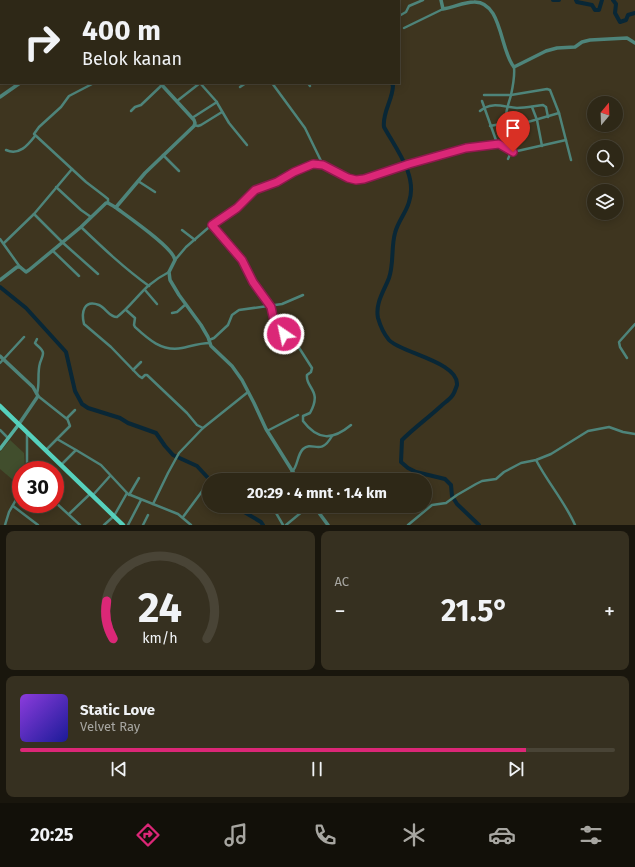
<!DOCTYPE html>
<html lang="id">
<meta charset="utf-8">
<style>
body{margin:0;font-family:"Fira Sans",sans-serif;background:#363020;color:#f1f3f6;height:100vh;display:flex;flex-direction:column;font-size:15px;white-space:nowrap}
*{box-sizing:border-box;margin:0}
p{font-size:13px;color:#a7a6a1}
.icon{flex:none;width:22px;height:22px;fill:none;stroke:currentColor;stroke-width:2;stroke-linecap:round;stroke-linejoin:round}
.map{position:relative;height:525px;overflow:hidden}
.sheet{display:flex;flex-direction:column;gap:6px;padding:6px;background:#19160d;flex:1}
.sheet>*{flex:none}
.hud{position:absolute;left:0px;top:0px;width:400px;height:84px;box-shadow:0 2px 10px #0003,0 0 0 1px #494436;background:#2e2817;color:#f1f3f6;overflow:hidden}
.needle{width:26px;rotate:19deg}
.buttons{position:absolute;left:587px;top:96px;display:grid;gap:8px}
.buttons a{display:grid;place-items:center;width:36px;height:36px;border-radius:50%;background:#2e2817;box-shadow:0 2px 10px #0003,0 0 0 1px #494436;font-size:20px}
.speed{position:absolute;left:12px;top:461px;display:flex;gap:8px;font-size:20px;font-weight:700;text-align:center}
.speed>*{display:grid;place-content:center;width:52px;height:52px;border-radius:50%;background:#2e2817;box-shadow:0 2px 10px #0003,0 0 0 1px #494436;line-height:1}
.speed .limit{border:6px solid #d22;background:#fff;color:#111}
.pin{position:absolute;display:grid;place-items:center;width:34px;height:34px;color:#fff;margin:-41px -17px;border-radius:50% 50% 50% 0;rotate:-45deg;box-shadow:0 0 4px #0007}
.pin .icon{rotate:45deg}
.me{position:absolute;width:44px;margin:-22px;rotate:326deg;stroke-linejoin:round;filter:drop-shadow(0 0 3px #0008)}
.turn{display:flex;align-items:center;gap:14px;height:84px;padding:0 16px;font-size:18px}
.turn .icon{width:52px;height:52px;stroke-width:2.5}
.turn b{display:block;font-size:28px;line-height:34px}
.big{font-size:30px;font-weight:700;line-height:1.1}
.sheet .tile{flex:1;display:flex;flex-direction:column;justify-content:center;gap:6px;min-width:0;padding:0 14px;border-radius:8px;background:#363020}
.sheet .dial{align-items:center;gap:0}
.dial svg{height:104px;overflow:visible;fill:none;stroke:#494436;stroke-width:7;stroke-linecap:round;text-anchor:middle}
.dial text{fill:#f1f3f6;stroke:none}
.song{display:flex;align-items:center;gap:12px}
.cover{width:48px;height:48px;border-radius:6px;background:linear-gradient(135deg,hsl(270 70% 55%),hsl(240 70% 35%))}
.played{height:4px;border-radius:2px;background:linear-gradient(90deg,#db2777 85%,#494436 85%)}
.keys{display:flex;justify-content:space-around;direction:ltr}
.heat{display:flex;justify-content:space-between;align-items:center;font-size:22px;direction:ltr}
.sheet .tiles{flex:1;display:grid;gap:6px;grid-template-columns:1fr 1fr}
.tile:last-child{grid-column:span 2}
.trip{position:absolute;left:202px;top:473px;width:230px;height:40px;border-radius:20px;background:#2e2817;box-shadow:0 2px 10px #0003,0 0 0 1px #494436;font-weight:700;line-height:40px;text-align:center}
.menu{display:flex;height:64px;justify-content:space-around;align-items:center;background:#121009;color:#a7a6a1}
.menu .icon{width:28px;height:28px}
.menu .current{color:#db2777}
.menu b{font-size:18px;color:#f1f3f6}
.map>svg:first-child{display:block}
.green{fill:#414e2d}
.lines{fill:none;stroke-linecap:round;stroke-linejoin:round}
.river{stroke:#092736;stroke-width:4}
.minor{stroke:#4e847a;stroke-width:2.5}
.tertiary{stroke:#4e847a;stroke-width:3.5}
.secondary{stroke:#54b0a0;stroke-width:3.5}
.primary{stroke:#56d1bd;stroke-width:4.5}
.route-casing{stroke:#8e194d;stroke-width:10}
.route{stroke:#db2777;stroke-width:7}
</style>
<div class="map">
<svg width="635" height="525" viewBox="0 0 635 525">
<rect width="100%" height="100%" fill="#3e351f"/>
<polygon class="green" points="10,440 24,453 25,468 24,470 21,470 21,480 19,485 0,469 0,452"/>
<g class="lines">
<g class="river">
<polyline points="311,0 311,1"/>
<polyline points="553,0 559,0"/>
<polyline points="576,0 577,2 592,5 595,10 599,10 602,0"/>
<polyline points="613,0 616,4 615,13 620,22 626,20 628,15 635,13"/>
<path d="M391 83 393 85C393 100 382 112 384 127 396 149 418 176 409 202 406 213 398 221 395 233 391 247 394 264 389 278 384 291 375 303 378 318 380 325 384 334 389 340 401 353 459 362 457 385 456 388 454 394 452 396 449 400 444 403 441 406 428 418 414 428 402 440L401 462 408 468 416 472 445 479 451 485 452 496 457 504 479 525"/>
<polyline points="0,287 26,308 66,352 75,391 82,404 88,408 120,418 128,423 156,433 165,446 173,455 197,466 210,480"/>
<polyline points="234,506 261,522 263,525"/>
</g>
<g class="minor">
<polyline points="78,0 79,1"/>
<polyline points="134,0 135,1"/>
<polyline points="141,0 142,1"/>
<polyline points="165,0 166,1"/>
<polyline points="192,0 194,1"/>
<polyline points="45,1 46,0"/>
<polyline points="399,16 406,12 409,6 423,0"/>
<polyline points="404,28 443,9"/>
<polyline points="0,55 1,56"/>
<polyline points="94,83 69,96 61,107 39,127 34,134 86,182 103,195 108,199 108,203"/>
<polyline points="272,83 305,128 323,165"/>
<polyline points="308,83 310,86"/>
<polyline points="240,87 246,83"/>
<polyline points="484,95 511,95 547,89 550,90 559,113 571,160"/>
<polyline points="177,101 200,83 216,101 229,123 247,145"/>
<polyline points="482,101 497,143"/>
<polyline points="532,107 537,120 542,146"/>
<polyline points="131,111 135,107 141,105 162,85"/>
<path d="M480 111C492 101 503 107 517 108 526 108 534 106 543 105L546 107 548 117"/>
<polyline points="192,118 217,102"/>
<polyline points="194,125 198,126 201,125 222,112"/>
<polyline points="490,126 506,123"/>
<polyline points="507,128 559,113"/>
<path d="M6 150C19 156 28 145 35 136"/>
<polyline points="163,155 179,171"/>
<path d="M508 159C517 142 506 133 506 117 506 109 509 103 511 95 513 86 515 77 514 67"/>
<polyline points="138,181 155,192"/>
<polyline points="56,187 81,210 91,217"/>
<polyline points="34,214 62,242 98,274"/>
<path d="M212 225 242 260 253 282 271 307 273 318 277 326 284 334 296 343 312 368 311 372 307 375C305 388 323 390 310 413L303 416V421C318 441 333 440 351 425"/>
<path d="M81 227C103 248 124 268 149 286"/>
<polyline points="182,230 195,240"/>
<polyline points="0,239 20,267"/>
<polyline points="4,243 34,214 72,169"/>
<polyline points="53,251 79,276"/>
<polyline points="175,260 186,247 215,222 234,210 253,191 277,182 294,171 313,164 323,165 348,178 356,180 364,179 409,164 466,147 499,143 513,152 566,140"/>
<path d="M169 272C161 276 154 281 148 286 137 296 129 308 117 317 109 317 106 308 99 305 84 299 81 312 84 324L111 347 139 376 142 378 145 375H147L187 413 197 425 203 428 248 392"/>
<polyline points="145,290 157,304"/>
<path d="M126 310 135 318 134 325 135 327C148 339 162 352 182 348 191 346 200 343 210 343"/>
<polyline points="172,313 177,312 186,304"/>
<polyline points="209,340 214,338 228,325 232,315 239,310 282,304 303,295"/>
<polyline points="627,358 620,347 619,342 635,324"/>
<polyline points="0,363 24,337"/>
<polyline points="133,370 141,362"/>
<path d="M37 393C40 384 37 373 40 363 41 360 43 356 43 353 43 349 37 346 35 343L37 339"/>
<polyline points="38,396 67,419"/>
<polyline points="0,430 8,438"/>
<polyline points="267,431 298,415"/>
<polyline points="57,439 76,450"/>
<polyline points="46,450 70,426 67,418 75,410"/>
<path d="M536 460C548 483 565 502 575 525"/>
<polyline points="61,465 76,450 101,465 128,494 178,514 191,525"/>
<polyline points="27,470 27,433"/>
<path d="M278 480C282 477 288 475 292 472 298 466 297 455 303 449 313 440 320 457 332 436"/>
<polyline points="93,495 110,476"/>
<polyline points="129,495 139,478"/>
<polyline points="55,502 80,525"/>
<polyline points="44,504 48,506 52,504"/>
<polyline points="153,504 168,473 179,453 203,428"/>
<polyline points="13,506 38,525"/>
<polyline points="272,506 283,525"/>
<polyline points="69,514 90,494"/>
<polyline points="183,517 203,490"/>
<polyline points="5,525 9,512 21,491"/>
<polyline points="104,525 114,516 127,493"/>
<polyline points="128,525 141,500"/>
<polyline points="143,525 148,515"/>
<polyline points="286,525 309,506"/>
<polyline points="408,525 432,505 446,503 457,495 476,484 482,481 496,479 504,472 521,463 536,460 551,454 588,431 609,427 623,432 635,434"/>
</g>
<g class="tertiary">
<path d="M441 0 443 9C453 8 463 2 474 2 502 1 500 51 514 67L546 51 557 48 575 47 582 42 590 40 627 38 635 43"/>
<polyline points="128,1 129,0"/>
<polyline points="0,97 20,83"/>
<path d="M115 207C127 216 174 248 175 260L169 272 170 280 179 295 201 325 208 337 211 346 232 366 242 380 254 403 266 429 298 480"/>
<polyline points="0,280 17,267 20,267 26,272 29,270 81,227 106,203 108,203 115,207 117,206 145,173 194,126 195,123 194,120 160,83"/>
<polyline points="0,356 33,387 38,396 19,424"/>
<polyline points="314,506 328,525"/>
</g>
<polyline class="secondary" points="0,449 19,424"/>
<polyline class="primary" points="0,406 123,525"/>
</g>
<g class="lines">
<defs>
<polyline id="route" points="284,334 274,321 271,307 253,282 242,260 212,225 237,208 255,190 277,182 294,172 313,164 323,165 348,178 356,180 364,179 409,164 466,148 499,144 513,152"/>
</defs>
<use href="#route" class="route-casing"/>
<use href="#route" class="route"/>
</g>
</svg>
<div class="buttons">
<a><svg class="needle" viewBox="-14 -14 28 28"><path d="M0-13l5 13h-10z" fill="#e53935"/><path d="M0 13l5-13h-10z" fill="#a7a6a1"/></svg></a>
<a><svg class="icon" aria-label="search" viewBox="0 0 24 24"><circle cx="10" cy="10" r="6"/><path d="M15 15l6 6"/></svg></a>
<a><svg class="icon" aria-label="layers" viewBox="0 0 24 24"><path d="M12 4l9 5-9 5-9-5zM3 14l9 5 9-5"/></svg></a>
</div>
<div class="speed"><div class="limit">30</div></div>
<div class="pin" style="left:513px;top:152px;background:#d93025"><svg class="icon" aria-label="arrive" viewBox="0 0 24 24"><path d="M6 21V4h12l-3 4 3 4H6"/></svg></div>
<svg class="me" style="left:284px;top:334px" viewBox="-20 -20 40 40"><circle r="17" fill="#db2777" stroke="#fff" stroke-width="3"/><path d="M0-11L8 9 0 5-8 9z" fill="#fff"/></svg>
<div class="trip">20:29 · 4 mnt · 1.4 km</div>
<div class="hud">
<div class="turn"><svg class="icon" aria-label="right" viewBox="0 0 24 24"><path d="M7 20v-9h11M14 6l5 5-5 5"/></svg><div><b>400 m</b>Belok kanan</div></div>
</div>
</div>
<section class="sheet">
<div class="tiles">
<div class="tile dial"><svg viewBox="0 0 100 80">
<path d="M14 69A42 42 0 1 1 86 69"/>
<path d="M14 69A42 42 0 0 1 9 40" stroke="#db2777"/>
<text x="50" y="56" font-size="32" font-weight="700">24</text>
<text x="50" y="72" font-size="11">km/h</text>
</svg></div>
<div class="tile"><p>AC</p>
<div class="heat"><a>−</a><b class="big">21.5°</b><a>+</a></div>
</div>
<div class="tile">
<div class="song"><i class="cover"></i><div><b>Static Love</b><p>Velvet Ray</p></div></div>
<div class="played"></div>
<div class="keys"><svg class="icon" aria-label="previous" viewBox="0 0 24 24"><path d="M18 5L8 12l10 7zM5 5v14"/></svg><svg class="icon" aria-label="pause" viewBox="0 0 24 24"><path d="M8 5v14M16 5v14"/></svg><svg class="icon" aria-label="next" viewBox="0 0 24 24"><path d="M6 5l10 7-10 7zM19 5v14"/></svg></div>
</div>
</div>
</section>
<nav class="menu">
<b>20:25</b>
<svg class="icon current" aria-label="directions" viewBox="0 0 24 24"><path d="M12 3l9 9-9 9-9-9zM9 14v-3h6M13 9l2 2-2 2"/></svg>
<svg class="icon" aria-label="music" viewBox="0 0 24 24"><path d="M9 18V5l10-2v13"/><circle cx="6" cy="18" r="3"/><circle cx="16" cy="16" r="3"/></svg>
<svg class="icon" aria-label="phone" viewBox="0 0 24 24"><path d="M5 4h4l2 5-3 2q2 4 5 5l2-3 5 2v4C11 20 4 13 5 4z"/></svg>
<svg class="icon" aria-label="climate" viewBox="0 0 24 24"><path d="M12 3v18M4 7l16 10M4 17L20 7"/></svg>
<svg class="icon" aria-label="car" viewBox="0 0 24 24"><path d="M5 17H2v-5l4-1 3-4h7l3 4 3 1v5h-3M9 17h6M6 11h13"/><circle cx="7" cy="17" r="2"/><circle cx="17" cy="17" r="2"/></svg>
<svg class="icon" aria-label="filters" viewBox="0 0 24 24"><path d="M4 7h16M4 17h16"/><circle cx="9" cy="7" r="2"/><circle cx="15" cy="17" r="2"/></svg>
</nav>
